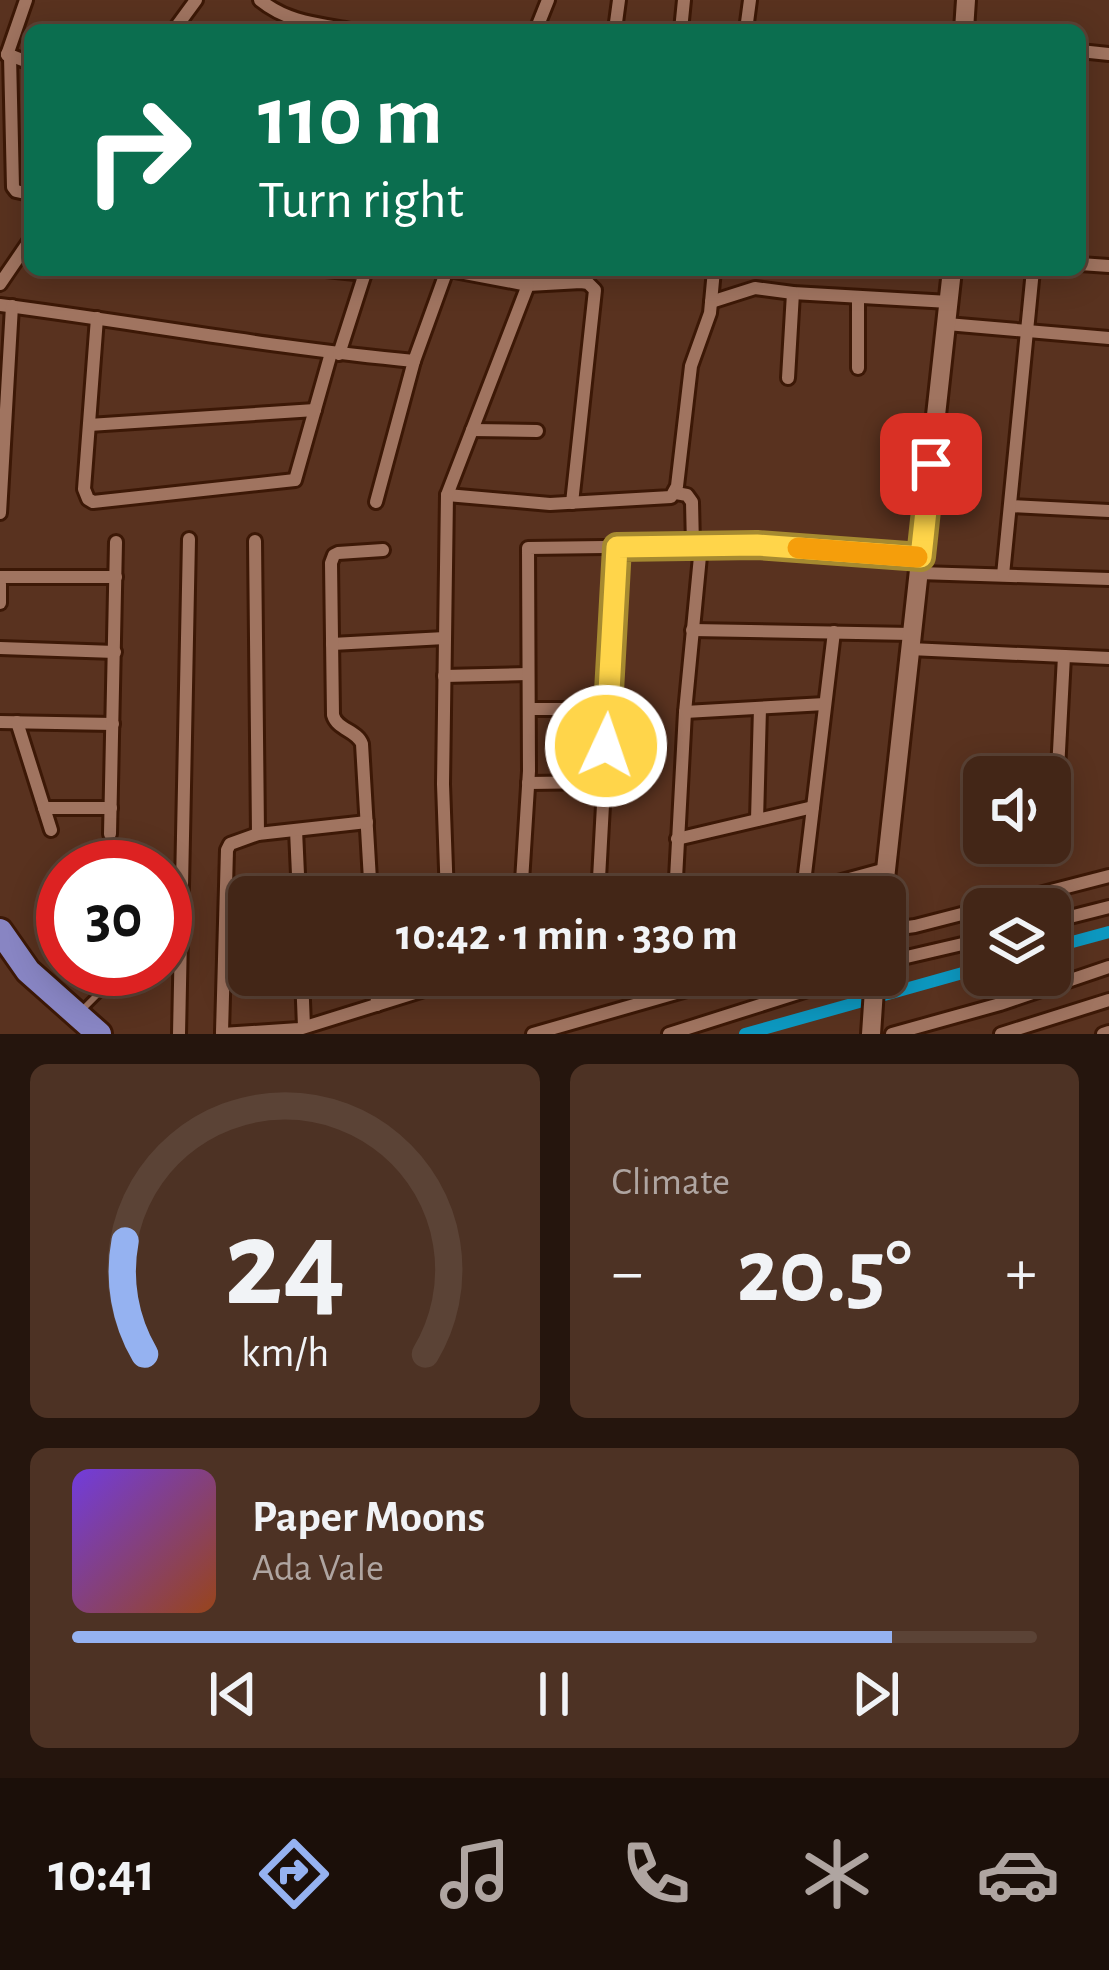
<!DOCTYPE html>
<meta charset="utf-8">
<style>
body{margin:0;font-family:"Alegreya Sans",sans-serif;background:#4d3224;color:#f1f3f6;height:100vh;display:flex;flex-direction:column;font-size:45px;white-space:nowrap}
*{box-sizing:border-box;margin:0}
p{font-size:39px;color:#afa5a1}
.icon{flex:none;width:66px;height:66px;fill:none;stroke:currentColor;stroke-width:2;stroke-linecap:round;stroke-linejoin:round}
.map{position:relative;height:1034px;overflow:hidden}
.details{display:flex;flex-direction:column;gap:30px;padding:30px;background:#25150d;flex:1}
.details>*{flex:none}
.hud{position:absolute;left:24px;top:24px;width:1062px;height:252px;border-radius:18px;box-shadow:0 6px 30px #0003,0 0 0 3px #5b4336;background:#0b6e4f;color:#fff;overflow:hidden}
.buttons{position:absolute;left:963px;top:756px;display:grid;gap:24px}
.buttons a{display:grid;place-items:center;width:108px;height:108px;border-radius:18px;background:#432617;box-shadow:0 6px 30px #0003,0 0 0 3px #5b4336;font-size:60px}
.speed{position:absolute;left:36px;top:840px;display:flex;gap:24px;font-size:60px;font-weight:700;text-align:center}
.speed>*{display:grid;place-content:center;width:156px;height:156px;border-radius:50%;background:#432617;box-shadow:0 6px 30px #0003,0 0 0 3px #5b4336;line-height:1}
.speed .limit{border:18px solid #d22;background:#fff;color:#111}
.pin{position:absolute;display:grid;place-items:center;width:102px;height:102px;color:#fff;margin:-51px;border-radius:24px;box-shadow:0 6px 18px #0006}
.me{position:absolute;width:132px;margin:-66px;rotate:3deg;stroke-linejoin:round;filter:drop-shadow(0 0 9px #0008)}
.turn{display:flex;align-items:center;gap:42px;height:252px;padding:0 36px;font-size:54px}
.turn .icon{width:156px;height:156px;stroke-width:2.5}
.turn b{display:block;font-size:84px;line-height:102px}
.big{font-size:90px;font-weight:700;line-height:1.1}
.details .tile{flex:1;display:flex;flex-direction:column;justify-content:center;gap:18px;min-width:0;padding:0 42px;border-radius:18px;background:#4d3224}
.details .dial{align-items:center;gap:0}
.dial svg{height:312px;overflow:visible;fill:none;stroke:#5b4336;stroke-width:7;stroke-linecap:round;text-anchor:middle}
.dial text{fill:#f1f3f6;stroke:none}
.song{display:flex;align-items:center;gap:36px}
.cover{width:144px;height:144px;border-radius:18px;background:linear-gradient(135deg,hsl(260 70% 55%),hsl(20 70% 35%))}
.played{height:12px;border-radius:6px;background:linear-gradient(90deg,#95b2f1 85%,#5b4336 85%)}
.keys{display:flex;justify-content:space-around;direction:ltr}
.heat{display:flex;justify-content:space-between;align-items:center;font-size:66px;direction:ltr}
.details .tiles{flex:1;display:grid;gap:30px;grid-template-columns:1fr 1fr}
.tile:last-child{grid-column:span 2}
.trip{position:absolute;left:228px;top:876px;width:678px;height:120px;border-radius:18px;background:#432617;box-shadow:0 6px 30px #0003,0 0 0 3px #5b4336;font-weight:700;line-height:120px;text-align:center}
.menu{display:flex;height:192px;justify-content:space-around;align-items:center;background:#1b0f09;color:#afa5a1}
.menu .icon{width:84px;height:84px}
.menu .active{color:#95b2f1}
.menu b{font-size:54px;color:#f1f3f6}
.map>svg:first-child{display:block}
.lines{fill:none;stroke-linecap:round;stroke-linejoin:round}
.canal{stroke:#0d98c0;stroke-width:12}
.lane-casing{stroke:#3c1806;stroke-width:12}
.street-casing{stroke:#3c1806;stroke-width:18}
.secondary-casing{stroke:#3c1806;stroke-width:24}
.highway-casing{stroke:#3c1806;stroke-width:30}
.lane{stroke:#a07460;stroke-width:6}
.street{stroke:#a07460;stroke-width:12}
.secondary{stroke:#a07460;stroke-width:18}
.highway{stroke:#8885c3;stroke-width:24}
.route-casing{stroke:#a68a30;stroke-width:30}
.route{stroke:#ffd54a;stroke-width:21}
.slow{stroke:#f59e0b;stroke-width:21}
</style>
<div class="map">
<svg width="1109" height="1034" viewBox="0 0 1109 1034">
<rect width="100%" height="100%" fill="#59321f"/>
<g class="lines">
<g class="canal">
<polyline points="1050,948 1109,932"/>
<polyline points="745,1034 984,967"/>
</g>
<defs>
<polyline id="lane" points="83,1009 123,969"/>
<g id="street">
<path d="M260 0C287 22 317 24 351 30"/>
<polyline points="174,30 196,0"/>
<polyline points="536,30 548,0"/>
<polyline points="615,30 619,0"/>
<polyline points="681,30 684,0"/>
<polyline points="746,30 750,0"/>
<polyline points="1080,51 1109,54"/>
<polyline points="7,54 30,63"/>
<polyline points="7,55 26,0"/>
<polyline points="10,56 13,187 16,191 30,194"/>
<polyline points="1080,264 1109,266"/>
<polyline points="326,270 365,274"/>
<polyline points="0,284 30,240"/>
<polyline points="528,285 581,282 588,283 595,290 572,503"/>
<polyline points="711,302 755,288 793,293 949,302"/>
<path d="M0 305C138 323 275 348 414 361L447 270"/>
<polyline points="97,318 84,489 88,499 93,502 295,480 331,353"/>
<polyline points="947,324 1109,338"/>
<polyline points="339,354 366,270"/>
<polyline points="858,368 858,297"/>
<polyline points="788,378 793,293"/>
<polyline points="89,425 315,410"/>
<polyline points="472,430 537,431"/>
<polyline points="676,493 687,495 692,502 693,546"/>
<polyline points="447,495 550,504 671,497 677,486 691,366 710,313 714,270"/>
<polyline points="376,502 414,361"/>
<polyline points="1010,506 1109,511"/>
<polyline points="0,513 12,306"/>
<polyline points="255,541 258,834"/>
<polyline points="919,573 1109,579"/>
<polyline points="1003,575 1033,270"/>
<polyline points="0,577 116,577"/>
<polyline points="0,584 0,603"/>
<polyline points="692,630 912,634"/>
<polyline points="332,644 445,638"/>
<polyline points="0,648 115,652"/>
<polyline points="910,649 1109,658"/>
<polyline points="444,676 528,674"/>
<polyline points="529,709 608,709"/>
<polyline points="685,712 825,704"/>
<polyline points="0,722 113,724"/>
<polyline points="17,722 51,830"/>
<polyline points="1058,770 1064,656"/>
<polyline points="528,783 604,782"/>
<polyline points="44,808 111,808"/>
<polyline points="757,820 760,708"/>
<polyline points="296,830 299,897"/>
<polyline points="110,834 116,542"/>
<polyline points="677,839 813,807"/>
<polyline points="803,891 834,632"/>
<path d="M371 897 362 744C357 730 337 730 333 715L331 563 334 555 338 553 383 550"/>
<polyline points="447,897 443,784 447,495 528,285 449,270"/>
<polyline points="521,897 529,771 528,548 757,545 921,557"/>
<polyline points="598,897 617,547"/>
<polyline points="675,897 685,712 701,546"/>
<polyline points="783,897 886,869"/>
<polyline points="1050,922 1109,907"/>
<polyline points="885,930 915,926 1109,876"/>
<polyline points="885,962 984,939"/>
<polyline points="302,975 304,1027"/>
<polyline points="376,975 377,1005"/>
<polyline points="450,982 480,975"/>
<polyline points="222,1032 227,850 230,844 258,834 367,822"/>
<polyline points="179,1034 189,539"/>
<polyline points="222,1034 299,1029 450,982 449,975"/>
<polyline points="533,1034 739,975"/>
<polyline points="669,1034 855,975"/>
<polyline points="892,1034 1000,1004 1109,967"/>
<polyline points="1001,1034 1109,1000"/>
<polyline points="1103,1034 1109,1032"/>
</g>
<g id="secondary">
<polyline points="964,30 966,0"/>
<polyline points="883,897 952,270"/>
<polyline points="871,1034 875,975"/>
</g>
<polyline id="highway" points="0,931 28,971 99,1034"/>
</defs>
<use href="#lane" class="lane-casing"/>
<use href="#street" class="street-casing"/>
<use href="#secondary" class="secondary-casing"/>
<use href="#highway" class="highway-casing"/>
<use href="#lane" class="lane"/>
<use href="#street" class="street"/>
<use href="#secondary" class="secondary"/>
<use href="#highway" class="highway"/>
</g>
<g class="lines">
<defs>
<polyline id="route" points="606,746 617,547 757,545 921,557 931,464"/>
</defs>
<use href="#route" class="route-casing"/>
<use href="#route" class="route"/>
<polyline class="slow" points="798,548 917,557"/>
</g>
</svg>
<div class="buttons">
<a><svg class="icon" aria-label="sound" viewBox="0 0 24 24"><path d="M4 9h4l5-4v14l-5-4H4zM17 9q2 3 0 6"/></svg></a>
<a><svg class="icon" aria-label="layers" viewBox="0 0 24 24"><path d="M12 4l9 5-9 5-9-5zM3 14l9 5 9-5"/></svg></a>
</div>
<div class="speed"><div class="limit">30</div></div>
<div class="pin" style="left:931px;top:464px;background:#d93025"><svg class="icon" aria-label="arrive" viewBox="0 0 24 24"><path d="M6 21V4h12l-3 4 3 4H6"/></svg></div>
<svg class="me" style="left:606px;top:746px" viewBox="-20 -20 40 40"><circle r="17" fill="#ffd54a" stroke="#fff" stroke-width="3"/><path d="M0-11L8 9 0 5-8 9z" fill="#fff"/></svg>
<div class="trip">10:42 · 1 min · 330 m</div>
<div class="hud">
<div class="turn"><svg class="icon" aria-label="right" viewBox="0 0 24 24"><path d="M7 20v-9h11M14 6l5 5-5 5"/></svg><div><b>110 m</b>Turn right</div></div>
</div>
</div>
<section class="details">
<div class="tiles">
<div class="tile dial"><svg viewBox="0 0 100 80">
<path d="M14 69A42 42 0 1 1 86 69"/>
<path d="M14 69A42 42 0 0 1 9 40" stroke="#95b2f1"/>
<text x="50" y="56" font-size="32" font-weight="700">24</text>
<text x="50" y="72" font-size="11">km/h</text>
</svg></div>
<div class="tile"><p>Climate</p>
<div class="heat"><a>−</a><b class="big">20.5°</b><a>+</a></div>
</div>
<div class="tile">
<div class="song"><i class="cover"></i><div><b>Paper Moons</b><p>Ada Vale</p></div></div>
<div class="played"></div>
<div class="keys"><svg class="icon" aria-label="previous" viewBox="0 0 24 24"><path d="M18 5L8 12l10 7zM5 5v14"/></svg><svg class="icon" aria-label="pause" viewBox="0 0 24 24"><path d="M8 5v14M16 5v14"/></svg><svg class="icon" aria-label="next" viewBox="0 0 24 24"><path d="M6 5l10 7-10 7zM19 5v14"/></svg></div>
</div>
</div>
</section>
<nav class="menu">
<b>10:41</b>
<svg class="icon active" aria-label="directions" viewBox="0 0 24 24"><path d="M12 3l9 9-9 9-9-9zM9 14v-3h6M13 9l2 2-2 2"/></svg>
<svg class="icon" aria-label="music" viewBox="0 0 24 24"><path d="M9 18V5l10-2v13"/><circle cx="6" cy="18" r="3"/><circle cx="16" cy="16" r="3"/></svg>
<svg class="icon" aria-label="phone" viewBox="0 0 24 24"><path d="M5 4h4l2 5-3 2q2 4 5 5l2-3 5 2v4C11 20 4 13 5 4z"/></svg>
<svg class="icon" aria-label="climate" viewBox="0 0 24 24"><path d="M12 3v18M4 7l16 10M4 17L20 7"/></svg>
<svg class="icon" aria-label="car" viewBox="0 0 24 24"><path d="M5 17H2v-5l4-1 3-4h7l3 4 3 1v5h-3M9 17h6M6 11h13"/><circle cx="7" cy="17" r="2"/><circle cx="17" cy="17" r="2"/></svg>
</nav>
